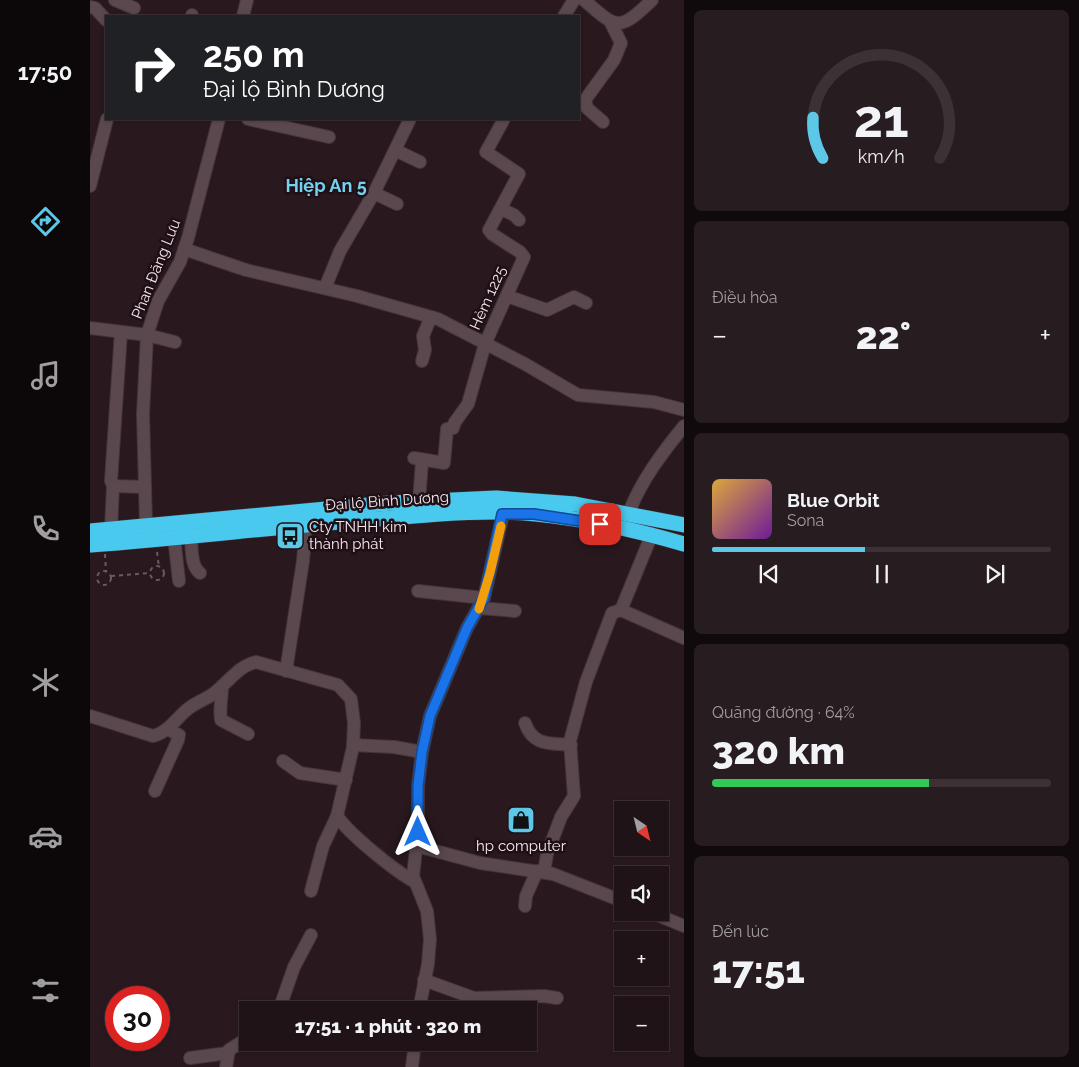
<!DOCTYPE html>
<html lang="vi">
<meta charset="utf-8">
<style>
body{margin:0;font-family:Raleway,sans-serif;background:#271c20;color:#f1f3f6;height:100vh;display:flex;flex-direction:column;font-size:19px;white-space:nowrap}
*{box-sizing:border-box;margin:0}
p{font-size:16px;color:#a19ea1}
.icon{flex:none;width:28px;height:28px;fill:none;stroke:currentColor;stroke-width:2;stroke-linecap:round;stroke-linejoin:round}
.map{position:relative;flex:1;overflow:hidden}
.details{display:flex;flex-direction:column;gap:10px;padding:10px;background:#110a0d;width:395px}
.details>*{flex:none}
.banner{position:absolute;left:15px;top:15px;width:475px;height:105px;border-radius:0px;box-shadow:0 1px 4px #0004,0 0 0 1px #3c3236;background:#202124;color:#fff;overflow:hidden}
.needle{width:32px;rotate:145deg}
.buttons{position:absolute;left:524px;top:801px;display:grid;gap:10px}
.buttons a{display:grid;place-items:center;width:55px;height:55px;border-radius:0px;background:#1f1317;box-shadow:0 1px 4px #0004,0 0 0 1px #3c3236;font-size:25px}
.speed{position:absolute;left:15px;top:986px;display:flex;gap:10px;font-size:25px;font-weight:700;text-align:center}
.speed>*{display:grid;place-content:center;width:65px;height:65px;border-radius:50%;background:#1f1317;box-shadow:0 1px 4px #0004,0 0 0 1px #3c3236;line-height:1}
.speed .limit{border:8px solid #d22;background:#fff;color:#111}
.pin{position:absolute;display:grid;place-items:center;width:42px;height:42px;color:#fff;margin:-21px;border-radius:10px;box-shadow:0 2px 8px #0006}
.me{position:absolute;width:55px;margin:-28px;rotate:0deg;stroke-linejoin:round;filter:drop-shadow(0 0 4px #0008)}
.turn{display:flex;align-items:center;gap:18px;height:105px;padding:0 15px;font-size:22px}
.turn .icon{width:65px;height:65px;stroke-width:2.5}
.turn b{display:block;font-size:35px;line-height:42px}
.big{font-size:38px;font-weight:800;line-height:1.1}
.details .card{flex:1;display:flex;flex-direction:column;justify-content:center;gap:8px;min-width:0;padding:0 18px;border-radius:8px;background:#271c20}
.details .dial{align-items:center;gap:0}
.dial svg{height:130px;overflow:visible;fill:none;stroke:#3c3236;stroke-width:7;stroke-linecap:round;text-anchor:middle}
.dial text{fill:#f1f3f6;stroke:none}
.song{display:flex;align-items:center;gap:15px}
.cover{width:60px;height:60px;border-radius:8px;background:linear-gradient(135deg,hsl(40 70% 55%),hsl(280 70% 35%))}
.played{height:5px;border-radius:2px;background:linear-gradient(90deg,#5dc7e8 45%,#3c3236 45%)}
.keys{display:flex;justify-content:space-around;direction:ltr}
.heat{display:flex;justify-content:space-between;align-items:center;font-size:28px;direction:ltr}
.charge{height:8px;border-radius:4px;background:linear-gradient(90deg,#34c759 64%,#3c3236 0)}
.trip{position:absolute;left:149px;top:1001px;width:298px;height:50px;border-radius:0px;background:#1f1317;box-shadow:0 1px 4px #0004,0 0 0 1px #3c3236;font-weight:800;line-height:50px;text-align:center}
main{display:flex;flex:1;min-height:0}
.tab-bar{display:flex;flex-direction:column;width:90px;justify-content:space-around;align-items:center;background:#0c0809;color:#a19ea1}
.tab-bar .icon{width:35px;height:35px}
.tab-bar .current{color:#5dc7e8}
.tab-bar b{font-size:22px;color:#f1f3f6}
.map>svg:first-child{display:block}
.lines{fill:none;stroke-linecap:round;stroke-linejoin:round}
.minor-casing{stroke:#43363b;stroke-width:14}
.highway-casing{stroke:#43363b;stroke-width:16}
.path{stroke:#6a5b60;stroke-width:2;stroke-dasharray:4 4;stroke-linecap:butt}
.minor{stroke:#5b484f;stroke-width:12}
.highway{stroke:#4ac9ee;stroke-width:15}
.route-casing{stroke:#114b97;stroke-width:12}
.route{stroke:#1a73e8;stroke-width:9}
.slow{stroke:#f59e0b;stroke-width:9}
.labels{text-anchor:middle;stroke-width:5;stroke-linejoin:round;paint-order:stroke}
.street-label{font-size:15px;fill:#f6e9ee;stroke:#1f0f16}
.poi-label{font-size:15px;fill:#f6e9ee;stroke:#1f0f16;text-anchor:start}
.quarter-label{font-size:18px;font-weight:bold;fill:#72d2f0;stroke:#1f0f16}
</style>
<main>
<nav class="tab-bar">
<b>17:50</b>
<svg class="icon current" aria-label="directions" viewBox="0 0 24 24"><path d="M12 3l9 9-9 9-9-9zM9 14v-3h6M13 9l2 2-2 2"/></svg>
<svg class="icon" aria-label="music" viewBox="0 0 24 24"><path d="M9 18V5l10-2v13"/><circle cx="6" cy="18" r="3"/><circle cx="16" cy="16" r="3"/></svg>
<svg class="icon" aria-label="phone" viewBox="0 0 24 24"><path d="M5 4h4l2 5-3 2q2 4 5 5l2-3 5 2v4C11 20 4 13 5 4z"/></svg>
<svg class="icon" aria-label="climate" viewBox="0 0 24 24"><path d="M12 3v18M4 7l16 10M4 17L20 7"/></svg>
<svg class="icon" aria-label="car" viewBox="0 0 24 24"><path d="M5 17H2v-5l4-1 3-4h7l3 4 3 1v5h-3M9 17h6M6 11h13"/><circle cx="7" cy="17" r="2"/><circle cx="17" cy="17" r="2"/></svg>
<svg class="icon" aria-label="filters" viewBox="0 0 24 24"><path d="M4 7h16M4 17h16"/><circle cx="9" cy="7" r="2"/><circle cx="15" cy="17" r="2"/></svg>
</nav>
<div class="map">
<svg width="594" height="1067" viewBox="0 0 594 1067">
<rect width="100%" height="100%" fill="#29191f"/>
<g class="lines">
<defs>
<g id="minor">
<polyline points="25,0 44,8"/>
<path d="M494 0C527 29 529 32 562 0"/>
<polyline points="0,7 5,8 16,20"/>
<polyline points="102,16 102,15"/>
<polyline points="153,16 157,0"/>
<polyline points="474,16 484,0"/>
<polyline points="158,119 239,137"/>
<polyline points="513,122 497,108 495,100 524,60 531,43 521,23"/>
<polyline points="305,150 330,162"/>
<polyline points="0,186 17,119"/>
<polyline points="284,193 307,204"/>
<polyline points="411,209 424,215 429,220"/>
<polyline points="94,249 156,270 267,296 348,319 435,364 488,395 564,402 594,410"/>
<polyline points="235,288 250,251 284,193 320,119"/>
<polyline points="417,296 457,310 484,297 496,303"/>
<polyline points="0,328 57,335 85,342"/>
<polyline points="31,332 21,481 23,486 55,487"/>
<polyline points="332,361 335,350 333,336 341,317"/>
<polyline points="324,458 354,463 357,429 363,428 365,422 378,404 395,344 434,257 430,252 402,234 399,230 429,174 396,152 414,119"/>
<polyline points="329,502 332,461"/>
<path d="M538 515C550 482 572 453 594 426"/>
<polyline points="56,524 53,414 57,335 68,301 90,262 98,238 129,119"/>
<polyline points="21,529 23,486"/>
<path d="M101 535C102 547 100 565 110 573"/>
<polyline points="84,537 89,581"/>
<polyline points="328,591 394,598"/>
<polyline points="390,608 425,611"/>
<polyline points="531,610 594,638"/>
<polyline points="196,671 213,561 216,524"/>
<path d="M132 686C132 698 129 709 131 720L158 734"/>
<path d="M0 716 63 736C78 733 87 717 99 708 107 702 116 699 123 694 138 683 148 666 166 662L248 685 261 699 264 723 263 747 247 816C260 835 305 871 325 882"/>
<path d="M435 723C443 746 459 743 481 745"/>
<polyline points="263,745 304,747 332,752"/>
<polyline points="193,761 210,773 256,780"/>
<polyline points="65,791 88,740 89,735 77,729"/>
<polyline points="327,846 390,863 463,874 532,901"/>
<polyline points="454,872 457,854 471,817 484,796 480,741 496,682 522,613 531,610 562,534"/>
<polyline points="221,891 233,846 247,816"/>
<polyline points="435,906 436,896 447,871"/>
<polyline points="560,912 594,926"/>
<polyline points="334,980 384,998 454,996 467,998"/>
<polyline points="189,1010 204,967 221,935"/>
<polyline points="329,1010 338,964 340,939 337,911 323,876 328,832 328,786 332,752 340,716 377,628 394,598 413,514"/>
<polyline points="100,1058 138,1053"/>
<polyline points="136,1067 139,1050 158,1038"/>
<polyline points="322,1067 325,1042"/>
</g>
<g id="highway">
<polyline points="0,531 300,503 406,498 485,504 594,525"/>
<path d="M0 545C96 538 191 526 287 519 339 515 393 509 446 514 496 519 546 530 594 544"/>
</g>
</defs>
<use href="#minor" class="minor-casing"/>
<use href="#highway" class="highway-casing"/>
<g class="path">
<polyline points="67,552 69,567"/>
<polyline points="15,554 16,572"/>
<circle cx="67" cy="573" r="7"/>
<circle cx="14" cy="578" r="7"/>
<polyline points="21,576 60,573"/>
</g>
<use href="#minor" class="minor"/>
<use href="#highway" class="highway"/>
</g>
<g class="lines">
<defs>
<polyline id="route" points="328,832 328,786 332,752 340,716 377,628 394,598 412,514 444,514 510,524"/>
</defs>
<use href="#route" class="route-casing"/>
<use href="#route" class="route"/>
<polyline class="slow" points="389,609 400,573 411,526"/>
</g>
<defs>
<symbol id="bus-square" viewBox="-11 -11 22 22"><rect x="-9" y="-9" width="18" height="18" rx="4" fill="#5dc7e8" stroke="#1f0f16"/><path d="M-5-6H5V4H4V6H2V4H-2V6H-4V4H-5ZM-3.5-4V0h7V-4ZM-3.5 1.2v1.5H-2V1.2ZM2 1.2v1.5H3.5V1.2Z" fill="#111"/></symbol>
<symbol id="shop-square" viewBox="-11 -11 22 22"><rect x="-9" y="-9" width="18" height="18" rx="4" fill="#5dc7e8" stroke="#1f0f16"/><path d="M-5-2.5h2.3a2.7 3.5 0 0 1 5.4 0H5L5.5 6h-11ZM-1.5-2.5h3a1.5 2.3 0 0 0-3 0Z" fill="#111"/></symbol>
</defs>
<g fill-rule="evenodd">
<use href="#bus-square" x="184" y="520" width="32" height="32"/>
<use href="#shop-square" x="415" y="804" width="32" height="32"/>
</g>
<g class="labels">
<g class="street-label">
<text transform="translate(66 269) rotate(-68)" y="5">Phan Đăng Lưu</text>
<text transform="translate(398 298) rotate(-66)" y="5">Hẻm 1225</text>
<text transform="translate(297 501) rotate(-4)" y="5">Đại lộ Bình Dương</text>
</g>
<g class="poi-label">
<text x="219" y="532">Cty TNHH kim<tspan x="219" dy="17">thành phát</tspan></text>
<text x="431" y="851" text-anchor="middle">hp computer</text>
</g>
<g class="quarter-label">
<text x="236" y="192">Hiệp An 5</text>
</g>
</g>
</svg>
<div class="buttons">
<a><svg class="needle" viewBox="-14 -14 28 28"><path d="M0-13l5 13h-10z" fill="#e53935"/><path d="M0 13l5-13h-10z" fill="#a19ea1"/></svg></a>
<a><svg class="icon" aria-label="sound" viewBox="0 0 24 24"><path d="M4 9h4l5-4v14l-5-4H4zM17 9q2 3 0 6"/></svg></a>
<a>+</a>
<a>−</a>
</div>
<div class="speed"><div class="limit">30</div></div>
<div class="pin" style="left:510px;top:524px;background:#d93025"><svg class="icon" aria-label="arrive" viewBox="0 0 24 24"><path d="M6 21V4h12l-3 4 3 4H6"/></svg></div>
<svg class="me" style="left:328px;top:832px" viewBox="-20 -20 40 40"><path d="M0-17L14 15 0 8-14 15z" fill="#1a73e8" stroke="#fff" stroke-width="4"/></svg>
<div class="trip">17:51 · 1 phút · 320 m</div>
<div class="banner">
<div class="turn"><svg class="icon" aria-label="right" viewBox="0 0 24 24"><path d="M7 20v-9h11M14 6l5 5-5 5"/></svg><div><b>250 m</b>Đại lộ Bình Dương</div></div>
</div>
</div>
<section class="details">
<div class="card dial"><svg viewBox="0 0 100 80">
<path d="M14 69A42 42 0 1 1 86 69"/>
<path d="M14 69A42 42 0 0 1 8 44" stroke="#5dc7e8"/>
<text x="50" y="56" font-size="32" font-weight="700">21</text>
<text x="50" y="72" font-size="11">km/h</text>
</svg></div>
<div class="card"><p>Điều hòa</p>
<div class="heat"><a>−</a><b class="big">22°</b><a>+</a></div>
</div>
<div class="card">
<div class="song"><i class="cover"></i><div><b>Blue Orbit</b><p>Sona</p></div></div>
<div class="played"></div>
<div class="keys"><svg class="icon" aria-label="previous" viewBox="0 0 24 24"><path d="M18 5L8 12l10 7zM5 5v14"/></svg><svg class="icon" aria-label="pause" viewBox="0 0 24 24"><path d="M8 5v14M16 5v14"/></svg><svg class="icon" aria-label="next" viewBox="0 0 24 24"><path d="M6 5l10 7-10 7zM19 5v14"/></svg></div>
</div>
<div class="card"><p>Quãng đường · 64%</p><b class="big">320 km</b><div class="charge"></div></div>
<div class="card"><p>Đến lúc</p><b class="big">17:51</b></div>
</section>
</main>
